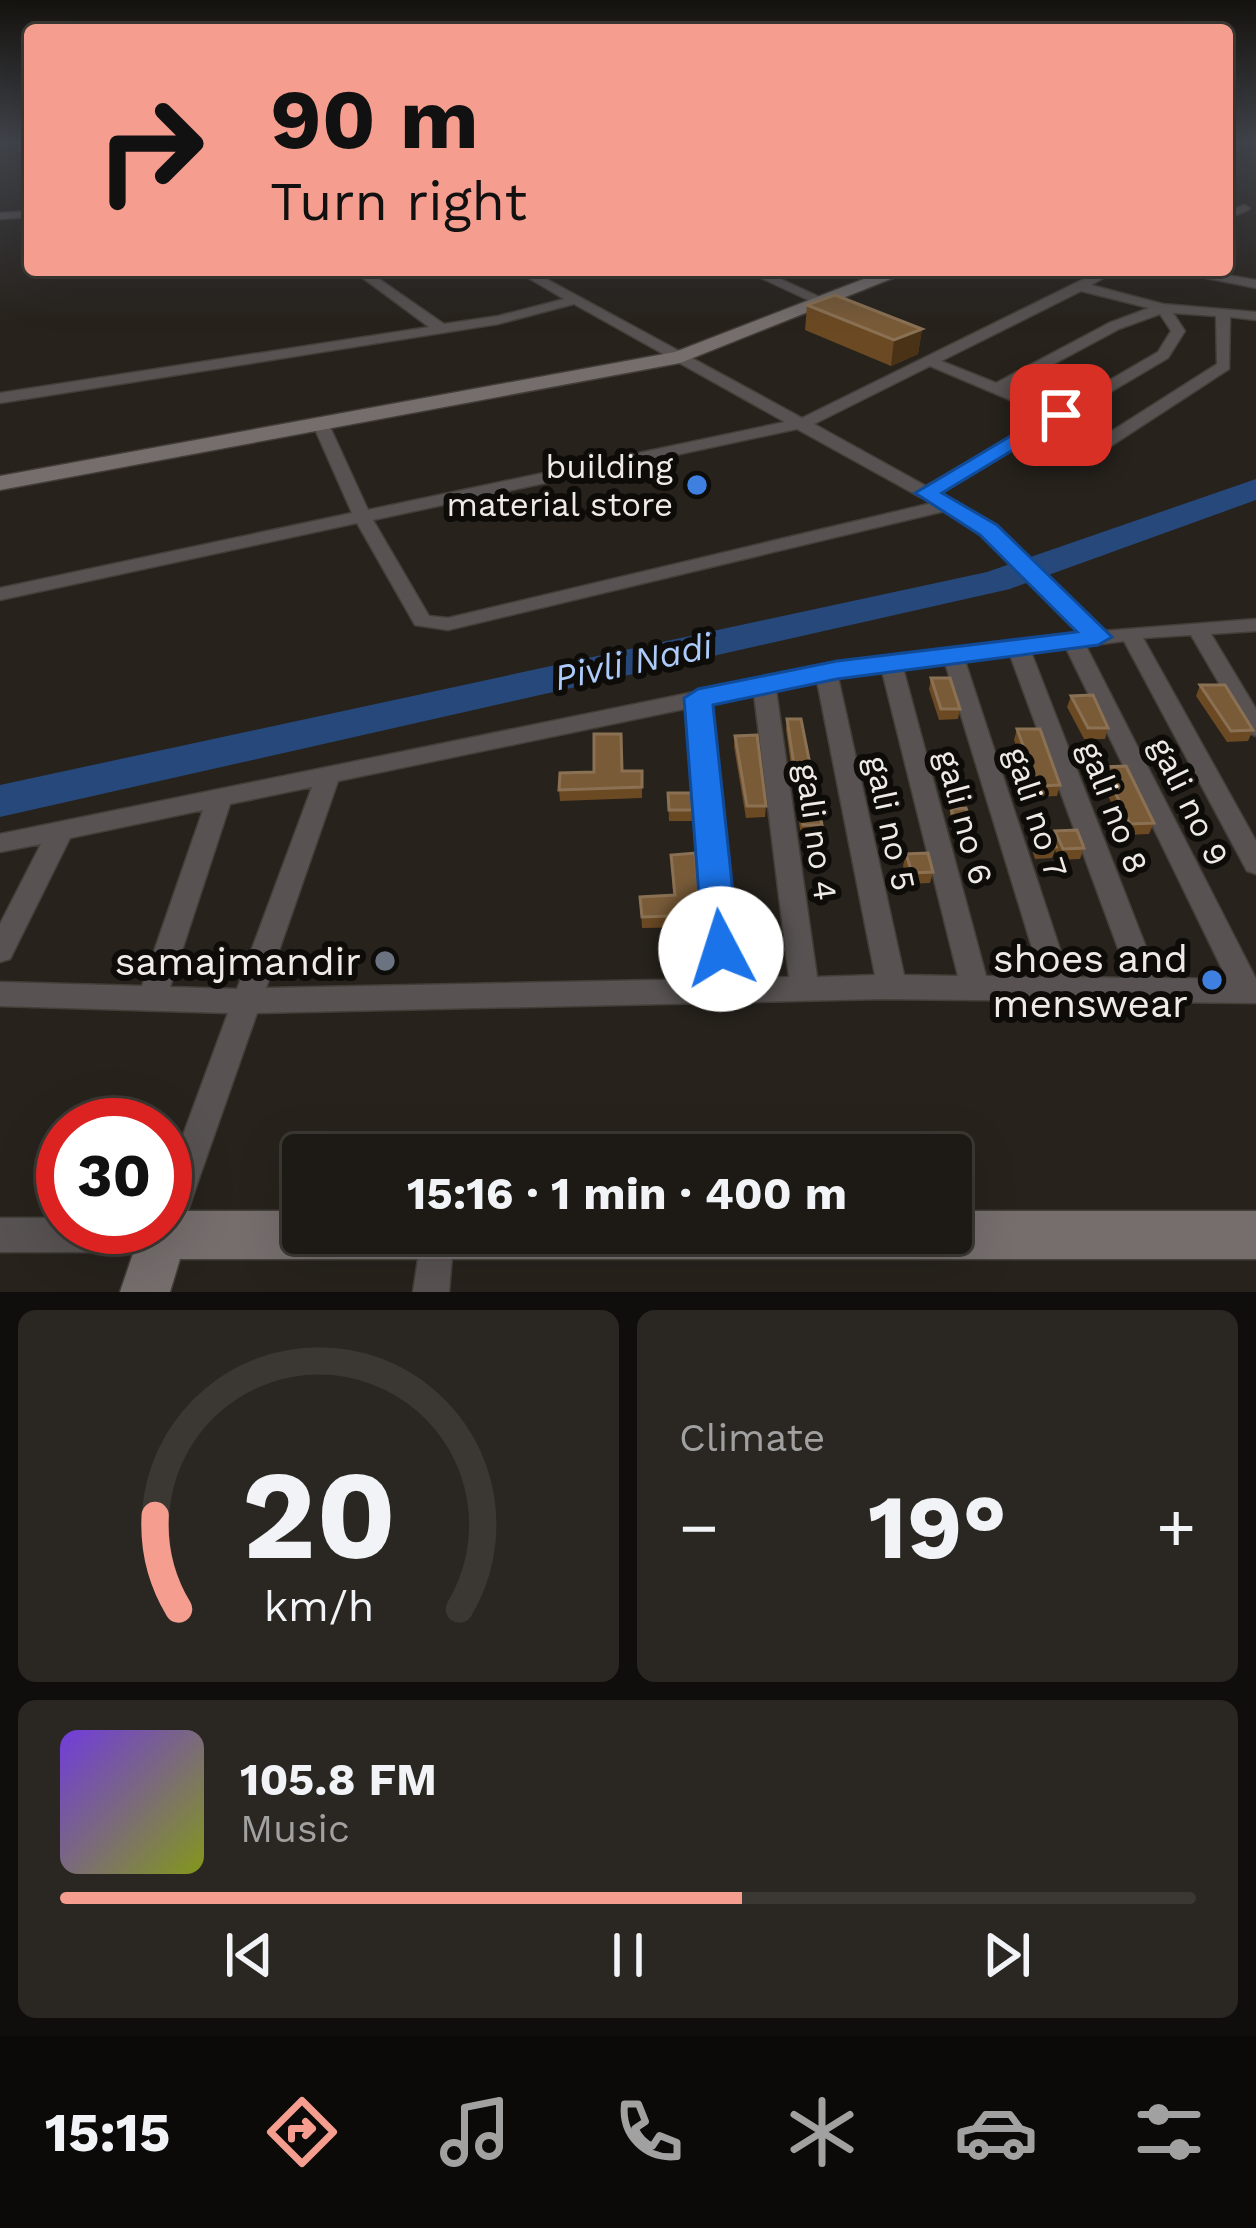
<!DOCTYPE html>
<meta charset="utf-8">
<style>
body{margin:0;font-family:"Work Sans",sans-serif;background:#2a2722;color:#f1f3f6;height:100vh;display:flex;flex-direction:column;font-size:45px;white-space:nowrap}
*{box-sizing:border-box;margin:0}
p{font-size:39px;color:#a0a1a0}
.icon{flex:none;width:66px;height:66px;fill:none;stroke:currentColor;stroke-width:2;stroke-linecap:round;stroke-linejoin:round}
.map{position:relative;height:1292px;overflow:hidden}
.drawer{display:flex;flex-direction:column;gap:18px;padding:18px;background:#100e0c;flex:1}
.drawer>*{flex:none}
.guide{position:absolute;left:24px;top:24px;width:1209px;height:252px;border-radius:12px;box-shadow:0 12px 48px #0002,0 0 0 3px #3b3834;background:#f59d8f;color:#111;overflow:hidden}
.speed{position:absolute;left:36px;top:1098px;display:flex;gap:24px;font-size:60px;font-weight:700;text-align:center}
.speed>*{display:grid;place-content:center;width:156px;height:156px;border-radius:50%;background:#1d1a15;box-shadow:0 12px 48px #0002,0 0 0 3px #3b3834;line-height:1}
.speed .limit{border:18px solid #d22;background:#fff;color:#111}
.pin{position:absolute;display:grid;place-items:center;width:102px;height:102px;color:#fff;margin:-51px;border-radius:24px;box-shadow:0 6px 18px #0006}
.me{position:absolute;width:132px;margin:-66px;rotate:355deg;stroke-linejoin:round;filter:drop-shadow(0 0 9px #0008)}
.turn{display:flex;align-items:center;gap:42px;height:252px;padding:0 48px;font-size:54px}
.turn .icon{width:156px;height:156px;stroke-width:2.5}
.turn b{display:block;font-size:84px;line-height:102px}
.big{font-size:90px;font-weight:700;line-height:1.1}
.drawer .tile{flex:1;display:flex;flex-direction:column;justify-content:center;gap:18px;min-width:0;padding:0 42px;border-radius:18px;background:#2a2722}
.drawer .dial{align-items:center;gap:0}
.dial svg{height:312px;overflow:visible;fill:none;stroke:#3b3834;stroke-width:7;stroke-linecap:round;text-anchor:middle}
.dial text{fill:#f1f3f6;stroke:none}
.song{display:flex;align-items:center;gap:36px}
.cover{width:144px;height:144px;border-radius:18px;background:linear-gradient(135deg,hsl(260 70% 55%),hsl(70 70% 35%))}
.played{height:12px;border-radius:6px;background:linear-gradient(90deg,#f59d8f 60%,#3b3834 60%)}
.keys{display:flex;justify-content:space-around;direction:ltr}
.heat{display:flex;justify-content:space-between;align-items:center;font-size:66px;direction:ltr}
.drawer .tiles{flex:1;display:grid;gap:18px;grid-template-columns:1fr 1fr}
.tile:last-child{grid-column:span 2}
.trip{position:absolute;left:282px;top:1134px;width:690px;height:120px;border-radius:12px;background:#1d1a15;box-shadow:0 12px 48px #0002,0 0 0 3px #3b3834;font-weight:700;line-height:120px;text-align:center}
.tabs{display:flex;height:192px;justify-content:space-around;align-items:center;background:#0c0a08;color:#a0a1a0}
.tabs .icon{width:84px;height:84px}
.tabs .current{color:#f59d8f}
.tabs b{font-size:54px;color:#f1f3f6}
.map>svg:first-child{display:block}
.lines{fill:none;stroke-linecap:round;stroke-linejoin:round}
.river{fill:#26487a;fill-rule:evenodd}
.street-casing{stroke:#433e38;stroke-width:3}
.secondary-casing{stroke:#433e38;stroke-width:3}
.street{fill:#585352;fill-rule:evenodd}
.secondary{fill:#756e6d;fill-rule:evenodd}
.wall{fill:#6b4923}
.shaded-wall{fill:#4a3217}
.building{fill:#795b38;stroke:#8b7153;stroke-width:3}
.route{fill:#1a73e8;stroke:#114b97;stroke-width:3}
.shop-dot{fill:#3f7fe0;stroke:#0e0c09;stroke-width:4.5}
.worship-dot{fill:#6b7280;stroke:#0e0c09;stroke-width:4.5}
.labels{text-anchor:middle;stroke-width:12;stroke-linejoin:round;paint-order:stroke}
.poi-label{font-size:33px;fill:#eeebe6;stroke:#0e0c09;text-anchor:end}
.street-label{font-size:33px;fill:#eeebe6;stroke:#0e0c09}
.water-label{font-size:36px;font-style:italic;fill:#accbfa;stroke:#0e0c09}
.near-poi-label{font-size:39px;fill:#eeebe6;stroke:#0e0c09;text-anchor:end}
</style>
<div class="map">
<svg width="1256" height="1292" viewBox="0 0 1256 1292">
<rect width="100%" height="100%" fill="#27221c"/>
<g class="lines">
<polygon class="river" points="1256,479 1256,500 1010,589 0,817 0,785 987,572"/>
<defs>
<g id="street">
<polygon points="1244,205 1250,208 1248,210 1227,219 1227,212"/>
<polygon points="30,211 30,217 0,219 0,213"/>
<path d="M352 270H366L444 324 498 316 564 299 515 270H530L802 418 1102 270H1118L1091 285 1163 304 1256 312V320L1230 317 1229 369 1111 446H1099L1052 427 937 494 996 526 1103 631 1256 619V631L1211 634 1256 709V736L1248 733 1191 635 1143 638 1256 841V874L1247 871 1124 641 1086 646 1256 979V1003L883 999 257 1013 175 1247 163 1252H0V1218H63V1227H165V1184L228 1013 0 1006V982L142 986 203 810 70 838 10 959 0 962V924L41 844 0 852V834L826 665 1082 633 982 534 945 511 448 630 415 625 357 523 0 600V588L352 513 314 427 322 422 330 427 368 510 785 422 574 304 498 324 0 403V393L429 327ZM1081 291 1149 308 1109 323 996 383 941 361ZM1173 313 1216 316 1217 364 1104 436 1063 420 1168 358 1185 331ZM1160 314 1171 331 1158 352 1060 409 1009 388 1119 329ZM930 366 1048 416 926 486 814 424ZM797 429 920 497 929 498 932 503 448 618 429 616 373 520ZM1066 648 1227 979 1158 978 1031 652ZM1010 655 1129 978 1069 977 965 661ZM945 663 1041 977 986 976 903 668ZM882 671 958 976 904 975 838 677ZM817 681 875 975 817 977 776 690ZM754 694 789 977 737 978 711 703ZM689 708 709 979 266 988 338 781ZM312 787 237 989 170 987 230 804Z"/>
<polygon points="744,270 761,270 848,310 836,313"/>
<polygon points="1167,270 1196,270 1256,280 1256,288"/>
<polygon points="422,1233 454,1233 449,1292 413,1292"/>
</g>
<g id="secondary">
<polygon points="887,270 913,270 680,363 0,490 0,476 675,352"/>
<polygon points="165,1211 303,1211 303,1233 951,1233 951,1211 1256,1211 1256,1259 180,1259 170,1292 120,1292 142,1227 165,1227"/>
</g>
</defs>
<use href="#street" class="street-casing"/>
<use href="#secondary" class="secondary-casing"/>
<use href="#street" class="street"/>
<use href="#secondary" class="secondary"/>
</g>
<g class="wall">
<polygon points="807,305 922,329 918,354 891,366 805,330"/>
<polygon points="931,678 960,709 958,719 939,720 929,689"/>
<polygon points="1200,685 1253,730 1248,741 1227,742 1196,696"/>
<polygon points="1071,696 1108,728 1105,739 1084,739 1067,707"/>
<polygon points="787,719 822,825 821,836 801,836 786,730"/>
<polygon points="1017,729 1060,785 1057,796 1035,797 1014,740"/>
<polygon points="735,736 766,806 765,817 746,818 734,747"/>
<polygon points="1103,767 1154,823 1149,834 1126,835 1100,778"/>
<polygon points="622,771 642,771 642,798 560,801 559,790"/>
<polygon points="668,793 693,810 693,821 669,821"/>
<polygon points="951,809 972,825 970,836 953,837 949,820"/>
<polygon points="1032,830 1052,840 1055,831 1084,848 1080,859 1059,860 1055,850 1052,858 1035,859 1029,841"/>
<polygon points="906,854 933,872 930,883 909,884 903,866"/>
<polygon points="671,855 701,915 701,927 642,928 640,897 673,895"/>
</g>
<polygon class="shaded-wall" points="922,329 918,354 891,366 894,340"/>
<g class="building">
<polygon points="835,295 922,329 894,340 807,305"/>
<polygon points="931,678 950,678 960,709 941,709"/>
<polygon points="1200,685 1225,685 1253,730 1231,731"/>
<polygon points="1093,695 1108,728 1088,728 1071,696"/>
<polygon points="787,719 801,719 822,825 803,825"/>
<polygon points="1017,729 1040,729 1060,785 1038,786"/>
<polygon points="594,734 621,734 622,771 642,771 642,787 559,790 560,773 594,772"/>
<polygon points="757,735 766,806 747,806 735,736"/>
<polygon points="1126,766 1154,823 1130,824 1103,767"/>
<polygon points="668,793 692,793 693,810 669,810"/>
<polygon points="966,808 972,825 956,826 951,809"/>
<polygon points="1032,830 1048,830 1056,847 1038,848"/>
<polygon points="1077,830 1084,848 1063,849 1055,831"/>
<polygon points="695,853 701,915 642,917 640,897 675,895 671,855"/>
<polygon points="928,853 933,872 912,873 906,854"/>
</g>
<linearGradient id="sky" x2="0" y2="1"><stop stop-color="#15130f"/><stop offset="0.44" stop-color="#41444b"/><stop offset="1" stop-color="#41444b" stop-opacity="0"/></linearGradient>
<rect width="1256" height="323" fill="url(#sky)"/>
<polygon class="route" points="1054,410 1071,415 942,493 997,525 1112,637 1098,645 837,679 713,705 739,949 733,959 721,963 708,959 703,949 684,698 698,689 837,661 1077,632 980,535 915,493"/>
<g class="shop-dot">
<circle cx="697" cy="485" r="12"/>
<circle cx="1212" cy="980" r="12"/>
</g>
<circle class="worship-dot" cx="385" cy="961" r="12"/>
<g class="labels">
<g class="poi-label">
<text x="673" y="478">building<tspan x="673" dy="38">material store</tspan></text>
</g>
<g class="street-label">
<text transform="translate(1190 801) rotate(64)" y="12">gali no 9</text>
<text transform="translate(1114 807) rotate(69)" y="12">gali no 8</text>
<text transform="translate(1037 812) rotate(72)" y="12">gali no 7</text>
<text transform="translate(965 817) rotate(75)" y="12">gali no 6</text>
<text transform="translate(891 823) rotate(78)" y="12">gali no 5</text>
<text transform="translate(817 832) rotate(82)" y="12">gali no 4</text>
</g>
<g class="water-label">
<text transform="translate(633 661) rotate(-12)" y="13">Pivli Nadi</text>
</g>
<g class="near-poi-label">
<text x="1188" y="972">shoes and<tspan x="1188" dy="45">menswear</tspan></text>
<text x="361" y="975">samajmandir</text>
</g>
</g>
</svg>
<div class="speed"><div class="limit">30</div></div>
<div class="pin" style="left:1061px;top:415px;background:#d93025"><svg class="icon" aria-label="arrive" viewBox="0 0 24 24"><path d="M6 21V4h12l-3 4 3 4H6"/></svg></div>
<svg class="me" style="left:721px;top:949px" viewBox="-20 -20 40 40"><circle r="19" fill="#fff"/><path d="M0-13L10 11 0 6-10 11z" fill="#1a73e8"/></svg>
<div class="trip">15:16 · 1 min · 400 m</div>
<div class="guide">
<div class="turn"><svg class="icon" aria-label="right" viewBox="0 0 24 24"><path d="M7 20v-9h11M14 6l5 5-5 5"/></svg><div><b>90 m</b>Turn right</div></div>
</div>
</div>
<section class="drawer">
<div class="tiles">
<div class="tile dial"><svg viewBox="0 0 100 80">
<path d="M14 69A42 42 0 1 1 86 69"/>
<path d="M14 69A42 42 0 0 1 8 45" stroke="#f59d8f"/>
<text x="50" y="56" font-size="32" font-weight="700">20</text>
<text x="50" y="72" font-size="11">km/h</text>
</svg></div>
<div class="tile"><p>Climate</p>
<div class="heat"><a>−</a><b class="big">19°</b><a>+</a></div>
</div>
<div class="tile">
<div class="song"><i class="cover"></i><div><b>105.8 FM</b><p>Music</p></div></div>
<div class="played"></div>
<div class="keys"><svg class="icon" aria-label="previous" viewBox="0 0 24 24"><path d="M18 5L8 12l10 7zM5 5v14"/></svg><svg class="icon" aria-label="pause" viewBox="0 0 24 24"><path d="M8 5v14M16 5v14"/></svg><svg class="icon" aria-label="next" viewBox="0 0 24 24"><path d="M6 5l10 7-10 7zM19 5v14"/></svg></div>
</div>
</div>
</section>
<nav class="tabs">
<b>15:15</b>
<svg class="icon current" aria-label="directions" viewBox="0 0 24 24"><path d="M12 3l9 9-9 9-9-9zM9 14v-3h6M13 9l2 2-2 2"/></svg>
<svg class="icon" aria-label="music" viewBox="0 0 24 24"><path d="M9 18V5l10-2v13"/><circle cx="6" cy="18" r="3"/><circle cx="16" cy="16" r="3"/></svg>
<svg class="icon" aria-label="phone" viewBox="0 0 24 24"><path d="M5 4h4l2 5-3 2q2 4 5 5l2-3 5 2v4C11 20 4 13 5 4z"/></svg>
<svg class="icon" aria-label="climate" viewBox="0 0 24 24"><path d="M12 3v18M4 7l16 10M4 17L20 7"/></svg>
<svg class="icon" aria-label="car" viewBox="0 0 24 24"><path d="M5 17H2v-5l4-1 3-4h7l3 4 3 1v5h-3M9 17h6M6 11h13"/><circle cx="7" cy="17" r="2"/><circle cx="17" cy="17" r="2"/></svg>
<svg class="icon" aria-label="filters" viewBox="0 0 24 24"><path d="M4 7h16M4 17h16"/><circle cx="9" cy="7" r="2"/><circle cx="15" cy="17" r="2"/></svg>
</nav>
